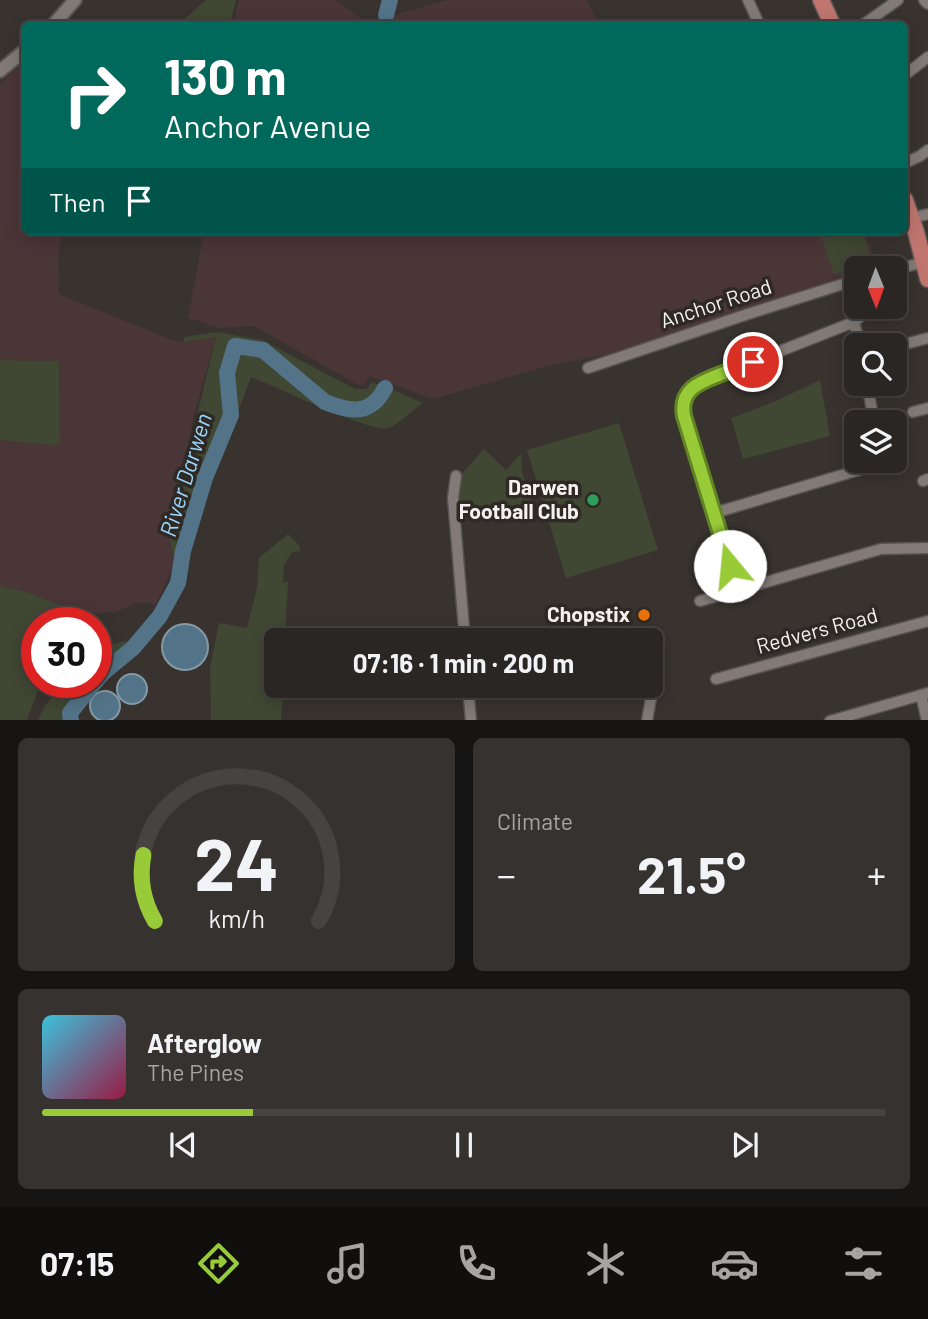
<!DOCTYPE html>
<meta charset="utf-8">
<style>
body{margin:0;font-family:Barlow,sans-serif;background:#363230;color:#f1f3f6;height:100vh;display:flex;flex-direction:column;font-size:26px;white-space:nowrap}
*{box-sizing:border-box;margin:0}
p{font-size:23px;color:#a5a5a6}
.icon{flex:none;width:38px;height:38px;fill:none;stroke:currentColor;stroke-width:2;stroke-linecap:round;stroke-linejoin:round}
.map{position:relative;height:720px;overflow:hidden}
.panel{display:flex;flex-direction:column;gap:18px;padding:18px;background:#171513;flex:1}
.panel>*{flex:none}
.guide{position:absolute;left:21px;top:21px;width:887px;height:214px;border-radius:10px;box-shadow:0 4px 18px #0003,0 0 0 2px #464341;background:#00695c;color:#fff;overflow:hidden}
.needle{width:46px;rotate:179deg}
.tools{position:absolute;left:844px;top:256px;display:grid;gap:14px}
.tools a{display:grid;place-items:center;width:63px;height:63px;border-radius:10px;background:#2a2623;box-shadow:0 4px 18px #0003,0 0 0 2px #464341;font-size:35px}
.speed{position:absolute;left:21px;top:607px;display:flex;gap:14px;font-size:35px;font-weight:700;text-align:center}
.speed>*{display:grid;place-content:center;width:91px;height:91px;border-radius:50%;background:#2a2623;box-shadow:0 4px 18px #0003,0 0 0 2px #464341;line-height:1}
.speed .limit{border:10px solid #d22;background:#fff;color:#111}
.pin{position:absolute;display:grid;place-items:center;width:60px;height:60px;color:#fff;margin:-30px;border:4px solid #fff;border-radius:50%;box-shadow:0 2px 7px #0007}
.me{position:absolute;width:77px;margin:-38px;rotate:343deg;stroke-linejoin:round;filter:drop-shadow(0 0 5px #0008)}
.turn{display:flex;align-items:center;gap:24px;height:147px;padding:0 28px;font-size:32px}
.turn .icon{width:91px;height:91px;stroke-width:2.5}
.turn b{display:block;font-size:49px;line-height:60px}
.then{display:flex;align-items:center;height:66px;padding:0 28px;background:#0003;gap:14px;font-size:26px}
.big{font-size:52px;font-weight:700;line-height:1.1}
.panel .widget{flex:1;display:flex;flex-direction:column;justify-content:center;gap:10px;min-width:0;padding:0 24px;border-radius:10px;background:#363230}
.panel .dial{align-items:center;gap:0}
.dial svg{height:182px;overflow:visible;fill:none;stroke:#464341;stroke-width:7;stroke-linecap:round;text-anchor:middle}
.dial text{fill:#f1f3f6;stroke:none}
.song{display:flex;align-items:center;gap:21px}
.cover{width:84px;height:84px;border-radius:10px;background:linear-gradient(135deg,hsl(190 70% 55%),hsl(340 70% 35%))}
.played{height:7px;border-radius:4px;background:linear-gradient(90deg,#98cb37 25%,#464341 25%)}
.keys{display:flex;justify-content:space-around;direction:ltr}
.heat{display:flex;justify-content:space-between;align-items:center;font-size:38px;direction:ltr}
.panel .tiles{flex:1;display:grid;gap:18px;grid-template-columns:1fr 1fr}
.widget:last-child{grid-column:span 2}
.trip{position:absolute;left:264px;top:628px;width:399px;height:70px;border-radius:10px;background:#2a2623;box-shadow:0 4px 18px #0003,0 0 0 2px #464341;font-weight:700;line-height:70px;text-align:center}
.tab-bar{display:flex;height:112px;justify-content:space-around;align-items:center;background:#110f0e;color:#a5a5a6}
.tab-bar .icon{width:49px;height:49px}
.tab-bar .selected{color:#98cb37}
.tab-bar b{font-size:32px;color:#f1f3f6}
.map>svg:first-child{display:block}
.industrial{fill:#4a3537}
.green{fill:#404733}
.water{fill:#537488;stroke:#849aa7;stroke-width:2}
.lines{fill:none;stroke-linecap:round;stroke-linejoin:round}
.river{stroke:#537488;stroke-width:16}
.minor-casing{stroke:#57534f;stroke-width:13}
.tertiary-casing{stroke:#57534f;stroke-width:16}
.trunk-casing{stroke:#57534f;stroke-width:19}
.minor{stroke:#817a76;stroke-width:10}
.tertiary{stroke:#817a76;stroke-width:12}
.trunk{stroke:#c0756f;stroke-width:16}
.route-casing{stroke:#638424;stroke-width:18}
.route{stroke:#98cb37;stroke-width:12}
.leisure-dot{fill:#2e9e5b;stroke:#2e2925;stroke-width:2.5}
.food-dot{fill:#e8710a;stroke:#2e2925;stroke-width:2.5}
.labels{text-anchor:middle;stroke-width:7;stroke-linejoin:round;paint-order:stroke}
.street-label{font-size:21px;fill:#f5f1ef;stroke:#2e2925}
.poi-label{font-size:21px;font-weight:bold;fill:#f5f1ef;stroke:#2e2925;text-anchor:end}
.water-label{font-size:23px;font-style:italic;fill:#9ad5f9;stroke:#2e2925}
</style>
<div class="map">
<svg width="928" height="721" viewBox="0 0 928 721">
<rect width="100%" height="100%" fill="#38332f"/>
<g class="industrial">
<polygon points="239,0 336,0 367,23 447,0 587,0 599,24 233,24"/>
<polygon points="24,62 24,231 63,231 58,258 60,283 58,287 59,294 172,340 184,342 216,336 193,419 184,468 165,517 174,560 171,571 155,606 149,603 136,603 116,612 84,614 27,592 0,586 0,440 60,443 59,361 0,360 0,84"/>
<polygon points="201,231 864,231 878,268 856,268 856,276 610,354 551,365 433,399 370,376 364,385 358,385 254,326 220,328 188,318 202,242"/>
</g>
<g class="green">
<polygon points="206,0 236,0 230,24 179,24"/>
<polygon points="838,231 862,231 872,262 834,275 821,236"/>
<path d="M218 332 262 340 355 389H367L372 382 381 386C375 393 370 401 361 404 330 415 290 362 265 348 257 343 243 342 234 340L223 372 227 415 174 560 165 517 184 468 216 337 184 342V337Z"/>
<path d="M238 350C246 351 257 350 264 355 284 369 303 391 324 403 348 417 376 416 389 388L423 403C414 409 397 426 388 428 368 432 276 386 251 377L195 528 208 483 234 415 230 373Z"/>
<polygon points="0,360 59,361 60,444 54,445 0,440"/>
<polygon points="820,380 830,436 743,459 731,418 776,401"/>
<polygon points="619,423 658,550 566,578 527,450"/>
<polygon points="484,449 506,470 521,453 522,472 533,505 459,521 456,487 460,476"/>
<polygon points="288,534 299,545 300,551 292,552 284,565 283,582 288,582 285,640 276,640 276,686 283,686 281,720 211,720 210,667 219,623 247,628 257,588 259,558"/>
<polygon points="0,586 27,592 84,614 89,614 90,623 37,623 37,682 41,683 27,720 0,720"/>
<polygon points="125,641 134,644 102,669 96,675 96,649"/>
<polygon points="63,683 90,683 65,712 65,720 38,720 47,703"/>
</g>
<g class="water">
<circle cx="185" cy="647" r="23"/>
<circle cx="132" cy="689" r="15"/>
<circle cx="105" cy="706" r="15"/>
</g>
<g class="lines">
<g class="river">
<polyline points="386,15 390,0"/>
<path d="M96 681 104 672 133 648 160 616 178 583 183 551 205 478 231 415 227 373 235 346 263 350 325 402C350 412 371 416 385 388"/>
<polyline points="71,721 70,713 95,682"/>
</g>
<defs>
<g id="minor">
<polyline points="748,0 759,24"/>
<polyline points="924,0 928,4"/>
<polyline points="864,24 898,0"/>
<polyline points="905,75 928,57"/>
<polyline points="905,163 920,156 928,150"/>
<polyline points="911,218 928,214"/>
<polyline points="894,270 924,262"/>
<polyline points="854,322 860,345"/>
<polyline points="901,345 928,338"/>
<polyline points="588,368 748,314 856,280"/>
<polyline points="867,383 874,422"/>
<polyline points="913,412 928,408"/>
<polyline points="456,476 453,498 465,640"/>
<polyline points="923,481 928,479"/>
<polyline points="714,513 859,470 872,460"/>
<path d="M736 591 684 417C682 401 688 389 702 382L854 322 860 317 866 306"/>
<polyline points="700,601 881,549 928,548"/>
<polyline points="716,679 928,621"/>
<polyline points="468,686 471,721"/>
<polyline points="921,695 927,721"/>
<polyline points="647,721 655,675 655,666"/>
<polyline points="830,721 928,693"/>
</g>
<g id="tertiary">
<polyline points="54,24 75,0"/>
<polyline points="0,71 24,51"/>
</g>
<g id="trunk">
<polyline points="821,0 832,24"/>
<polyline points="905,200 916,232 928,279"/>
</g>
</defs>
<use href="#minor" class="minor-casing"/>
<use href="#tertiary" class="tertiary-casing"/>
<use href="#trunk" class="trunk-casing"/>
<use href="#minor" class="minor"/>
<use href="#tertiary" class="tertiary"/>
<use href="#trunk" class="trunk"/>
</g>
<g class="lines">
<defs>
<path id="route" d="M730 566 684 416C679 389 700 382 721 374 732 370 742 366 753 362"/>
</defs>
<use href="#route" class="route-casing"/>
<use href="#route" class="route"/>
</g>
<circle class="leisure-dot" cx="593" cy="500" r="7"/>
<circle class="food-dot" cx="644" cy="615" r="7"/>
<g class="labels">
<g class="street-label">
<text transform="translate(716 304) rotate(-18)" y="7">Anchor Road</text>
<text transform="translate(817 631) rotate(-15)" y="7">Redvers Road</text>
</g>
<g class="poi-label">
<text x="579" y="495">Darwen<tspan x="579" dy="24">Football Club</tspan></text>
<text x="630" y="622">Chopstix</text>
</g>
<g class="water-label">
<text transform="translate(186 475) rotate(-73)" y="8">River Darwen</text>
</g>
</g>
</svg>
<div class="tools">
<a><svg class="needle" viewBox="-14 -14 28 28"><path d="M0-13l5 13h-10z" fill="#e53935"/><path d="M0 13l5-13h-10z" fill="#a5a5a6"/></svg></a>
<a><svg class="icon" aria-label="search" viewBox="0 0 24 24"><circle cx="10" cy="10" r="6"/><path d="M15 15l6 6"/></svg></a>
<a><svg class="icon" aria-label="layers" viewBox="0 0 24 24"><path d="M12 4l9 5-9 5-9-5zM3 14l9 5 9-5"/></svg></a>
</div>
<div class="speed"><div class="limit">30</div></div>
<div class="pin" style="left:753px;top:362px;background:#d93025"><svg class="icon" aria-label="arrive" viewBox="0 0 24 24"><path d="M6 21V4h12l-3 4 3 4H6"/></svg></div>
<svg class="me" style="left:730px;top:566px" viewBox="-20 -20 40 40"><circle r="19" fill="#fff"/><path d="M0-13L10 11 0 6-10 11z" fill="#98cb37"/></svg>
<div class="trip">07:16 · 1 min · 200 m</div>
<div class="guide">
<div class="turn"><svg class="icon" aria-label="right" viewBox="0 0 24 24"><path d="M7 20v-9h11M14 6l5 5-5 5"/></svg><div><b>130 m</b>Anchor Avenue</div></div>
<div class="then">Then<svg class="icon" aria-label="arrive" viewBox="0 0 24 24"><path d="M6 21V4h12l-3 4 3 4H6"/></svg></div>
</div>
</div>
<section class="panel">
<div class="tiles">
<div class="widget dial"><svg viewBox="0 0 100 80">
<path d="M14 69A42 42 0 1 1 86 69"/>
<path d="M14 69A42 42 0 0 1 9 40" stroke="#98cb37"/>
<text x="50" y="56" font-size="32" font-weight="700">24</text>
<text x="50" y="72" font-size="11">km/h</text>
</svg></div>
<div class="widget"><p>Climate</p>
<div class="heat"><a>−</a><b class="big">21.5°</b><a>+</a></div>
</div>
<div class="widget">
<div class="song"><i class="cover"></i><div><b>Afterglow</b><p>The Pines</p></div></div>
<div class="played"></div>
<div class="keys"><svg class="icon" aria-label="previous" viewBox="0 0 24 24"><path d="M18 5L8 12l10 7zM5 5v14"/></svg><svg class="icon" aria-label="pause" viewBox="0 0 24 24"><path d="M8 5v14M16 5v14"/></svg><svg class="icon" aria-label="next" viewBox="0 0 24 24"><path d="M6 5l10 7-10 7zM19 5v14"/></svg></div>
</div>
</div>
</section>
<nav class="tab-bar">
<b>07:15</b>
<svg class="icon selected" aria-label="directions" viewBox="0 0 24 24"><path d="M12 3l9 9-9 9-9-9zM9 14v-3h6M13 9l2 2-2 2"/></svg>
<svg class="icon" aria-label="music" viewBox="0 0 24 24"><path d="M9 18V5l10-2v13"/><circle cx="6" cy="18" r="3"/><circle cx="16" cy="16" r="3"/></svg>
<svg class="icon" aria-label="phone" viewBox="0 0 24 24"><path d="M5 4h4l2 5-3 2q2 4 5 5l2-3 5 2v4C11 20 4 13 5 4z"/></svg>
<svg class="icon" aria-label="climate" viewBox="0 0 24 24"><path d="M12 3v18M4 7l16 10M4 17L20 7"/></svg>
<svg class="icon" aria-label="car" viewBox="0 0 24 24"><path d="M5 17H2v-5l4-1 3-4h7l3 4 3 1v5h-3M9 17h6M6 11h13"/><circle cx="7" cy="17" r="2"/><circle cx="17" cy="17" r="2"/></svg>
<svg class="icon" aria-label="filters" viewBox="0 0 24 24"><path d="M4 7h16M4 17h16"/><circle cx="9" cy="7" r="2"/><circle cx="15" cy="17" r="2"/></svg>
</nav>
